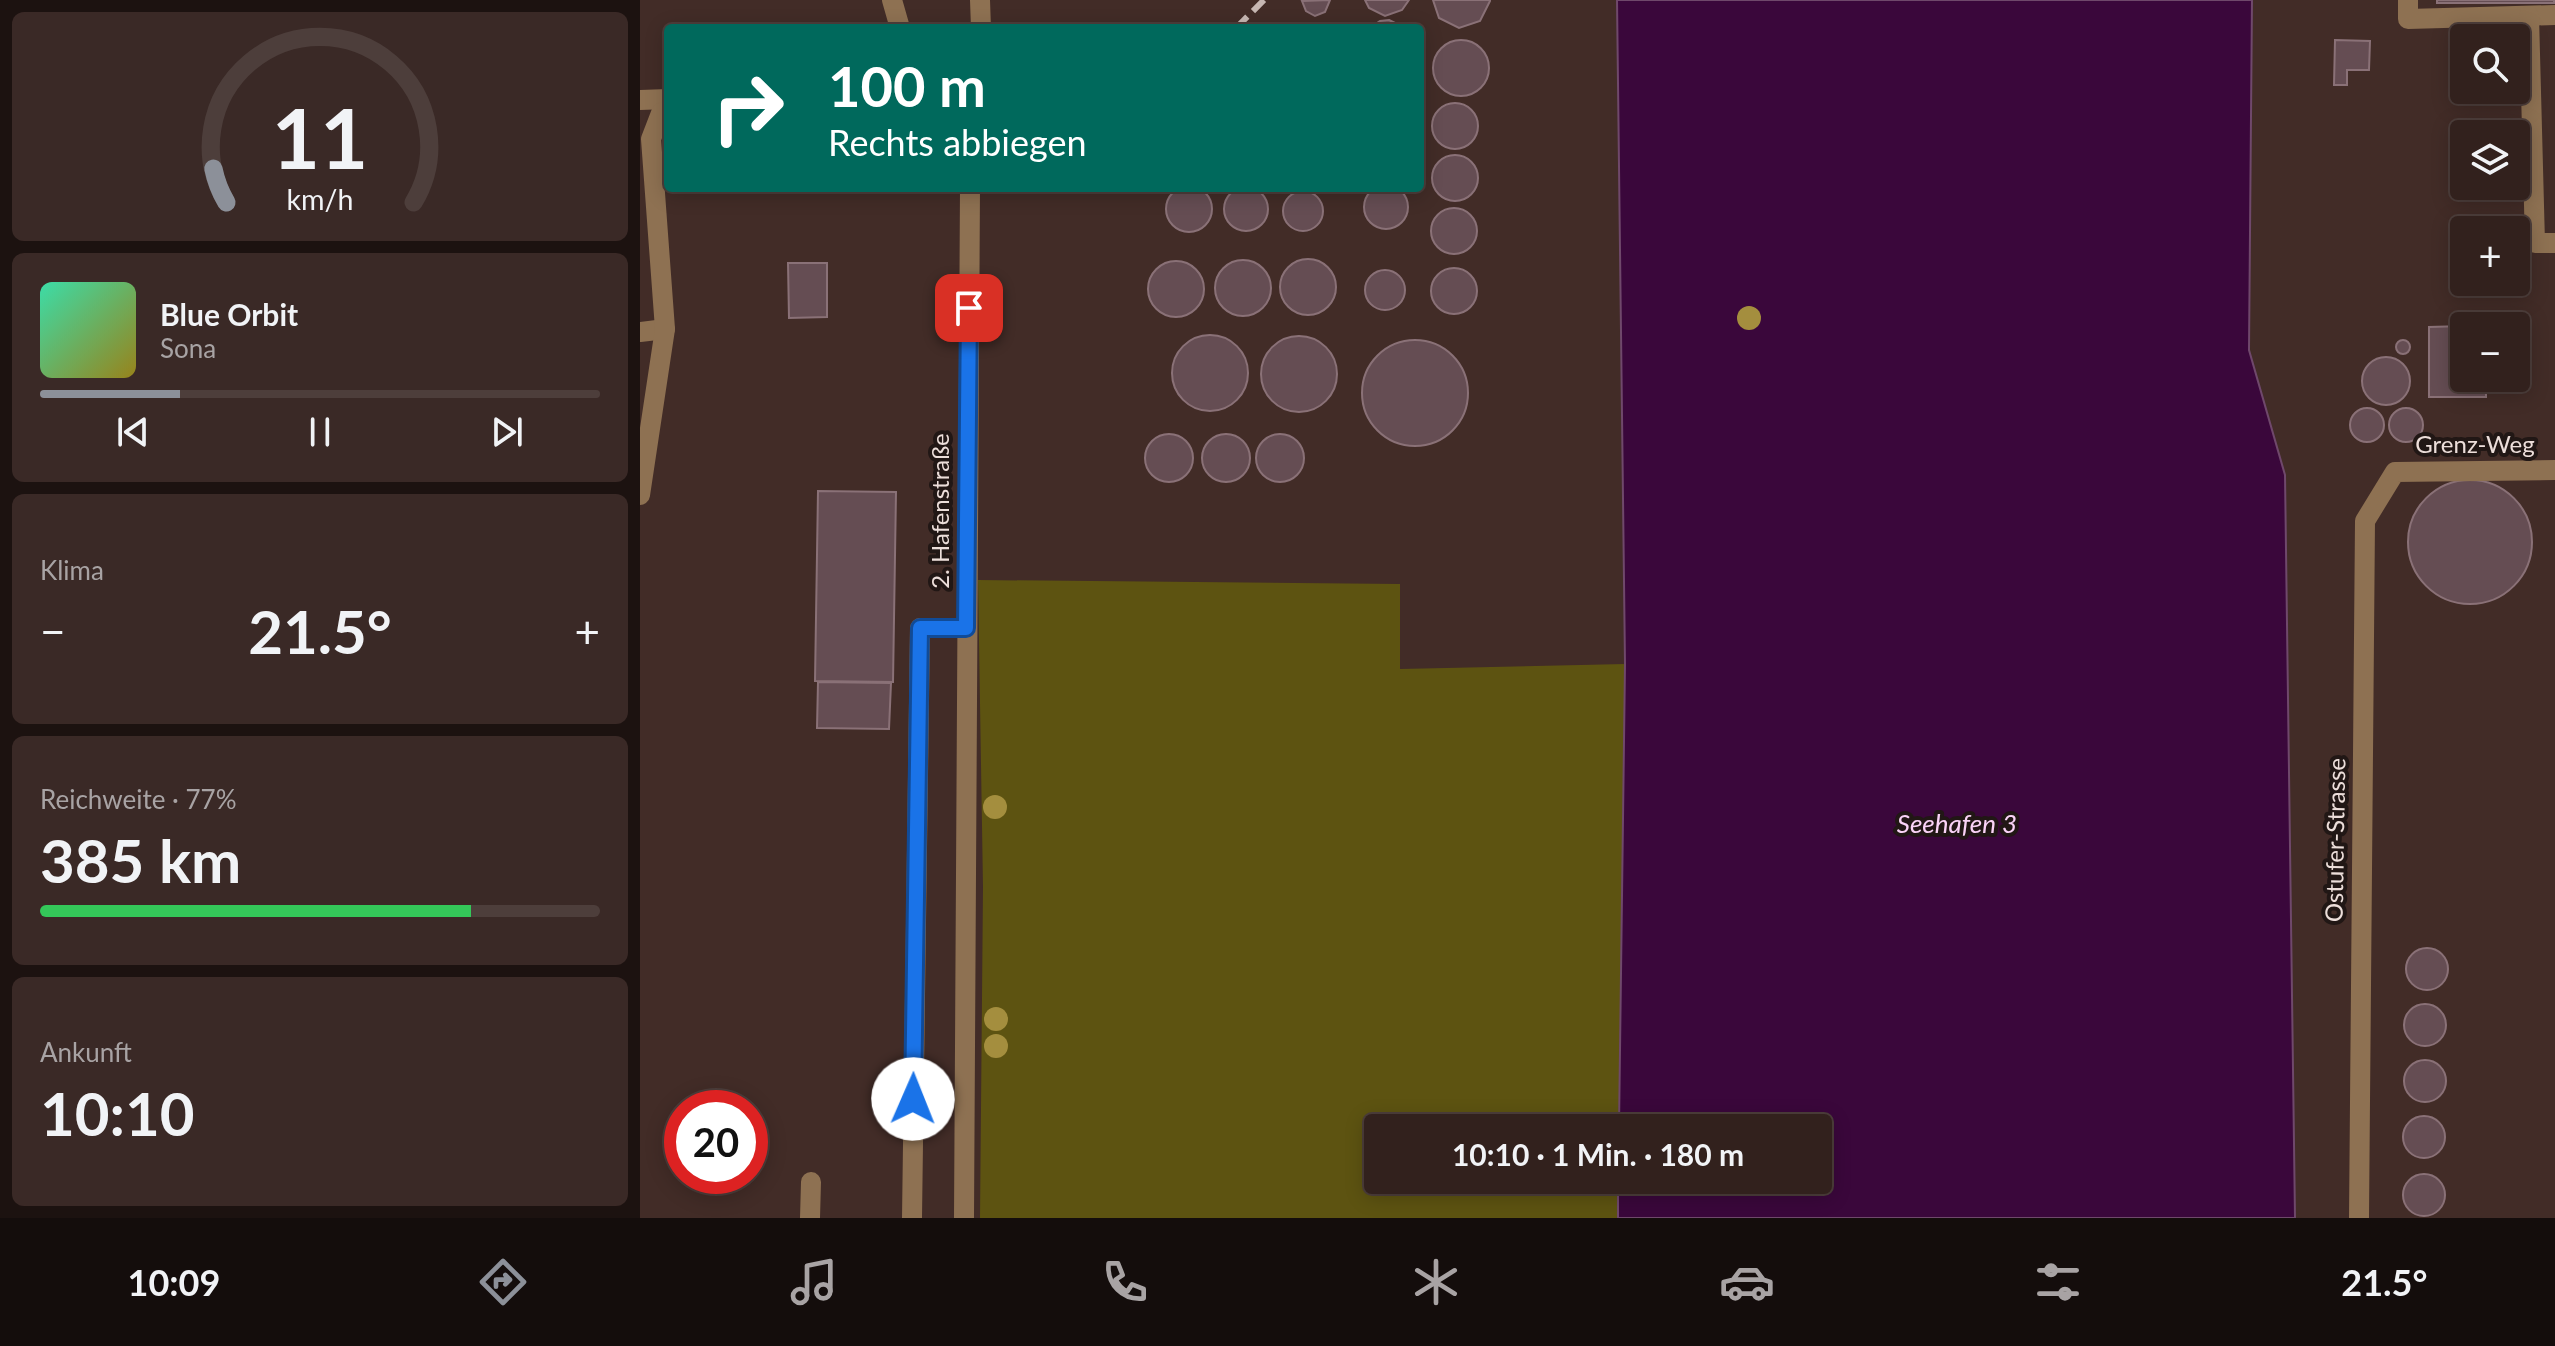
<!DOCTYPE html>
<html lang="de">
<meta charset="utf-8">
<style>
body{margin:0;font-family:Lato,sans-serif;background:#3a2926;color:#f1f3f6;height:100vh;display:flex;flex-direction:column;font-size:30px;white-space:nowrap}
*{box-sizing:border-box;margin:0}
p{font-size:26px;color:#a8a3a4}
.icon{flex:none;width:44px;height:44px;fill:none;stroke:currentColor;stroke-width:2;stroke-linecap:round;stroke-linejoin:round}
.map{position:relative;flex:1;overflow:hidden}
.side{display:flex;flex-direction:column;gap:12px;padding:12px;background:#1c1210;width:640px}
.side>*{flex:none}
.banner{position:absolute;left:24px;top:24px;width:760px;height:168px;border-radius:8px;box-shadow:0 4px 20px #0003,0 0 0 2px #4d3e3b;background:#00695c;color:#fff;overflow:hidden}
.tools{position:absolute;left:1810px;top:24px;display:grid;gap:16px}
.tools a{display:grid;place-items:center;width:80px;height:80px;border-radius:8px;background:#32211d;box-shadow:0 4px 20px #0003,0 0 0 2px #4d3e3b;font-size:40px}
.speed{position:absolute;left:24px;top:1090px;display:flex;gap:16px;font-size:40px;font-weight:700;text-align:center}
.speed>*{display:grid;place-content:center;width:104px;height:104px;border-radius:50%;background:#32211d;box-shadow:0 4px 20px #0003,0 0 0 2px #4d3e3b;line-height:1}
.speed .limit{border:12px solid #d22;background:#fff;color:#111}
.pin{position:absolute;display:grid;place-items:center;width:68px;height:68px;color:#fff;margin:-34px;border-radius:16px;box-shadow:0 4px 12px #0006}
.me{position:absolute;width:88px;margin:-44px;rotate:1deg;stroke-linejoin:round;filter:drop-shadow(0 0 6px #0008)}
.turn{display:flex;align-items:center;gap:28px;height:168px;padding:0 32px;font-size:36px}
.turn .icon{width:104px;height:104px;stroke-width:2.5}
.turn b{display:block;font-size:56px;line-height:68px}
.big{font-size:60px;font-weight:700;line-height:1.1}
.side .tile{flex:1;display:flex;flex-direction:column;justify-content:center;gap:12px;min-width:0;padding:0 28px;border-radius:12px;background:#3a2926}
.side .dial{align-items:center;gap:0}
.dial svg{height:208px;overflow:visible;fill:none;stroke:#4d3e3b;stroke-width:7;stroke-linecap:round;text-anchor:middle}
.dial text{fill:#f1f3f6;stroke:none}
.song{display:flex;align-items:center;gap:24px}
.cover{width:96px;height:96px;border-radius:12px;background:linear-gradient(135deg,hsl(160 70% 55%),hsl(50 70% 35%))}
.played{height:8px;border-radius:4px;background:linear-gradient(90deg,#8c9099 25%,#4d3e3b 25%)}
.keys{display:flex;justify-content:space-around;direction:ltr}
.heat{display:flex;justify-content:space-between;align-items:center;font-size:44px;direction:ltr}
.charge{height:12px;border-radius:6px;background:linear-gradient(90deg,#34c759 77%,#4d3e3b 0)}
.trip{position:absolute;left:724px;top:1114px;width:468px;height:80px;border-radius:8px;background:#32211d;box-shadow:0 4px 20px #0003,0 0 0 2px #4d3e3b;font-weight:700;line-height:80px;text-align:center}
.tab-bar{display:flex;height:128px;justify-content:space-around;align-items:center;background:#140d0c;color:#a8a3a4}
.tab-bar .icon{width:56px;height:56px}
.tab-bar .active{color:#8c9099}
.tab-bar b{font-size:36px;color:#f1f3f6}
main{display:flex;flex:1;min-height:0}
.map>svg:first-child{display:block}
.green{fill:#5d5311}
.water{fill:#3a073b;stroke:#6f486b;stroke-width:2}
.building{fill:#654d53;stroke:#8a7177;stroke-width:2}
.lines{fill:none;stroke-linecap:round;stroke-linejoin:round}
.minor{stroke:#8e7152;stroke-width:20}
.rail{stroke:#c6b7b2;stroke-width:6;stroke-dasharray:16 8;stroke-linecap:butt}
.tree{fill:#a48e3e}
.route-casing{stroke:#114b97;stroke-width:20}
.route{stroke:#1a73e8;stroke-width:14}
.labels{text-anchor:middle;stroke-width:8;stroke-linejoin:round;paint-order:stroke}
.street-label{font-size:24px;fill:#ecdeda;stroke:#211715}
.water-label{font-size:26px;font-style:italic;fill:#fad3f7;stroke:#211715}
</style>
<main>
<section class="side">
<div class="tile dial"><svg viewBox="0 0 100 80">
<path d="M14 69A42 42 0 1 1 86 69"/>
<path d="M14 69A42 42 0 0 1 9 56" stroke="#8c9099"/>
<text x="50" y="56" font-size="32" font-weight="700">11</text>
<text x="50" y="72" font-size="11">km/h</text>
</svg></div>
<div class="tile">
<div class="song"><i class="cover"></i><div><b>Blue Orbit</b><p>Sona</p></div></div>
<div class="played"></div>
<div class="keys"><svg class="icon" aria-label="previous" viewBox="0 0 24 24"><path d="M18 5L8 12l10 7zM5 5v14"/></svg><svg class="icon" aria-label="pause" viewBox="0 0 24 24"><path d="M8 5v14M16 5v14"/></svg><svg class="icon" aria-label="next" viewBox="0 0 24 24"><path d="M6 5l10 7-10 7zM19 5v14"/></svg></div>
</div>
<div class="tile"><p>Klima</p>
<div class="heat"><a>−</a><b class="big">21.5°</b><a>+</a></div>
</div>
<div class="tile"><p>Reichweite · 77%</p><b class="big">385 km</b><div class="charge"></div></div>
<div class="tile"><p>Ankunft</p><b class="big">10:10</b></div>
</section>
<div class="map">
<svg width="1915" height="1218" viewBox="0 0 1915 1218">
<rect width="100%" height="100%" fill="#422c27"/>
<polygon class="green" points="338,580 760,584 760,669 985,664 979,1128 738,1128 738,1180 978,1180 978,1218 340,1218 343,887"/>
<polygon class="water" points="977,0 1612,0 1609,350 1645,475 1655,1218 978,1218 978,1180 1178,1180 1178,1128 979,1128 985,664"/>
<g class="building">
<polygon points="690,0 685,12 675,16 666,11 662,1"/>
<polygon points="769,0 762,10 745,16 729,8 725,0"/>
<polygon points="793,0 850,0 850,1 840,21 819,28 799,18"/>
<rect x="1797" y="0" width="117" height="3"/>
<polygon points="749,20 765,28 730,28 740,21"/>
<circle cx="821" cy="68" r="28"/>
<polygon points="1695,40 1730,41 1729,70 1707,70 1707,85 1694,85"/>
<circle cx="815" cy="126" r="23"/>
<circle cx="815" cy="178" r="23"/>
<circle cx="746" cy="207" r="22"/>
<circle cx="549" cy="209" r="23"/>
<circle cx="606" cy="209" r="22"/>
<circle cx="663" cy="211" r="20"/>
<circle cx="814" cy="231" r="23"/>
<circle cx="668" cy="287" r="28"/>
<circle cx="603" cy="288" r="28"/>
<circle cx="536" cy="289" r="28"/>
<polygon points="148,263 187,263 187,317 149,318"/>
<circle cx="814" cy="291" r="23"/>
<circle cx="745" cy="290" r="20"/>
<polygon points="1824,326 1824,378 1846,378 1846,397 1789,397 1789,327"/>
<circle cx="570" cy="373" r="38"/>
<circle cx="659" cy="374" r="38"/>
<circle cx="775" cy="393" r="53"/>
<circle cx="1763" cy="347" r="7"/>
<circle cx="1746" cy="381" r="24"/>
<circle cx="1727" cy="425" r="17"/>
<circle cx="1766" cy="425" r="17"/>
<circle cx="529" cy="458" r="24"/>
<circle cx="586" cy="458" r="24"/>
<circle cx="640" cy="458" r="24"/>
<circle cx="1830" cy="542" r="62"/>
<polygon points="178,491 256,492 253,682 175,681"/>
<polygon points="178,682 251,683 249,729 177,728"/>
<circle cx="1787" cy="969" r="21"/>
<circle cx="1785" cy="1025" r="21"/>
<circle cx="1785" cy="1081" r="21"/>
<circle cx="1784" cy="1137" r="21"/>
<circle cx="1784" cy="1195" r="21"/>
</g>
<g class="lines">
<g class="minor">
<polyline points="252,0 260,28"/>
<polyline points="340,0 341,28"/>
<polyline points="1768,0 1768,19 1915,15"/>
<polyline points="1889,16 1895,243 1915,243"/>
<polyline points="0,100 28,99"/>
<polyline points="0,332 25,329"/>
<polyline points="0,495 25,329 11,139 21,113 28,110"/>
<polyline points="170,1218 171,1182"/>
<polyline points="272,1218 280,628 326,628"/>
<polyline points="324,1218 330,188"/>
<polyline points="1719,1218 1725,521 1755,472 1915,470"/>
</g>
<polyline class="rail" points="596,28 624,0"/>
</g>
<g class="tree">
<circle cx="1109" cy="318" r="12"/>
<circle cx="355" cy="807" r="12"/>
<circle cx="356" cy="1019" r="12"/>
<circle cx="356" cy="1046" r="12"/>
</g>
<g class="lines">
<defs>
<polyline id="route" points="273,1099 280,628 326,628 329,308"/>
</defs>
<use href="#route" class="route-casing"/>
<use href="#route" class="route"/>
</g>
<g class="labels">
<g class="street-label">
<text x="1835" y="453">Grenz-Weg</text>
<text transform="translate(301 511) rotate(-90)" y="8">2. Hafenstraße</text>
<text transform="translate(1696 840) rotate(-89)" y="8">Ostufer-Strasse</text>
</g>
<g class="water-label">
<text x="1317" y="833">Seehafen 3</text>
</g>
</g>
</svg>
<div class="tools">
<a><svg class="icon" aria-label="search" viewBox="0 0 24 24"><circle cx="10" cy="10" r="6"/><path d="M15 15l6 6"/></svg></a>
<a><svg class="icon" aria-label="layers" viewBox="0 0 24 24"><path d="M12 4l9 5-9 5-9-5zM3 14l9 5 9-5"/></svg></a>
<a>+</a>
<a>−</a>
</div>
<div class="speed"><div class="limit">20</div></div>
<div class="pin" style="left:329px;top:308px;background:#d93025"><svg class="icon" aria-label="arrive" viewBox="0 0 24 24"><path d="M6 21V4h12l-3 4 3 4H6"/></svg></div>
<svg class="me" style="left:273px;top:1099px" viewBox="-20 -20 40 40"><circle r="19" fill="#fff"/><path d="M0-13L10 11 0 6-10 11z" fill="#1a73e8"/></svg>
<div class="trip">10:10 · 1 Min. · 180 m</div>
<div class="banner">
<div class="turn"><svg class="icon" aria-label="right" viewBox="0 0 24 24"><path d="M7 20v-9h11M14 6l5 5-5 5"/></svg><div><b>100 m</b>Rechts abbiegen</div></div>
</div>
</div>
</main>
<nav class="tab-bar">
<b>10:09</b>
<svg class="icon active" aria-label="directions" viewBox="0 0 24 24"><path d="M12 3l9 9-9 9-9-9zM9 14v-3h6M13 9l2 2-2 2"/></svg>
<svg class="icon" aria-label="music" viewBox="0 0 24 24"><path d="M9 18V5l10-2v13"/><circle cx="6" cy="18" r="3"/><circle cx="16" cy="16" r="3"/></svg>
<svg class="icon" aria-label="phone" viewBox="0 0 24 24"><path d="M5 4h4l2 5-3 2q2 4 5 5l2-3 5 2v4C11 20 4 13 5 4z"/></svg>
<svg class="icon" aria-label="climate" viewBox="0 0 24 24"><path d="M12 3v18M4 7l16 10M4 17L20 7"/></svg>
<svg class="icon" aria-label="car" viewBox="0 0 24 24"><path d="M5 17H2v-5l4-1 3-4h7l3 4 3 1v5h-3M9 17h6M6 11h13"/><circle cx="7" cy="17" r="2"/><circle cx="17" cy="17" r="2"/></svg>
<svg class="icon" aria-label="filters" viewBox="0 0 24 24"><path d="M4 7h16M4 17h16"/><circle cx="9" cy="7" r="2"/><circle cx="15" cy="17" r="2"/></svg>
<b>21.5°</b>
</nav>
